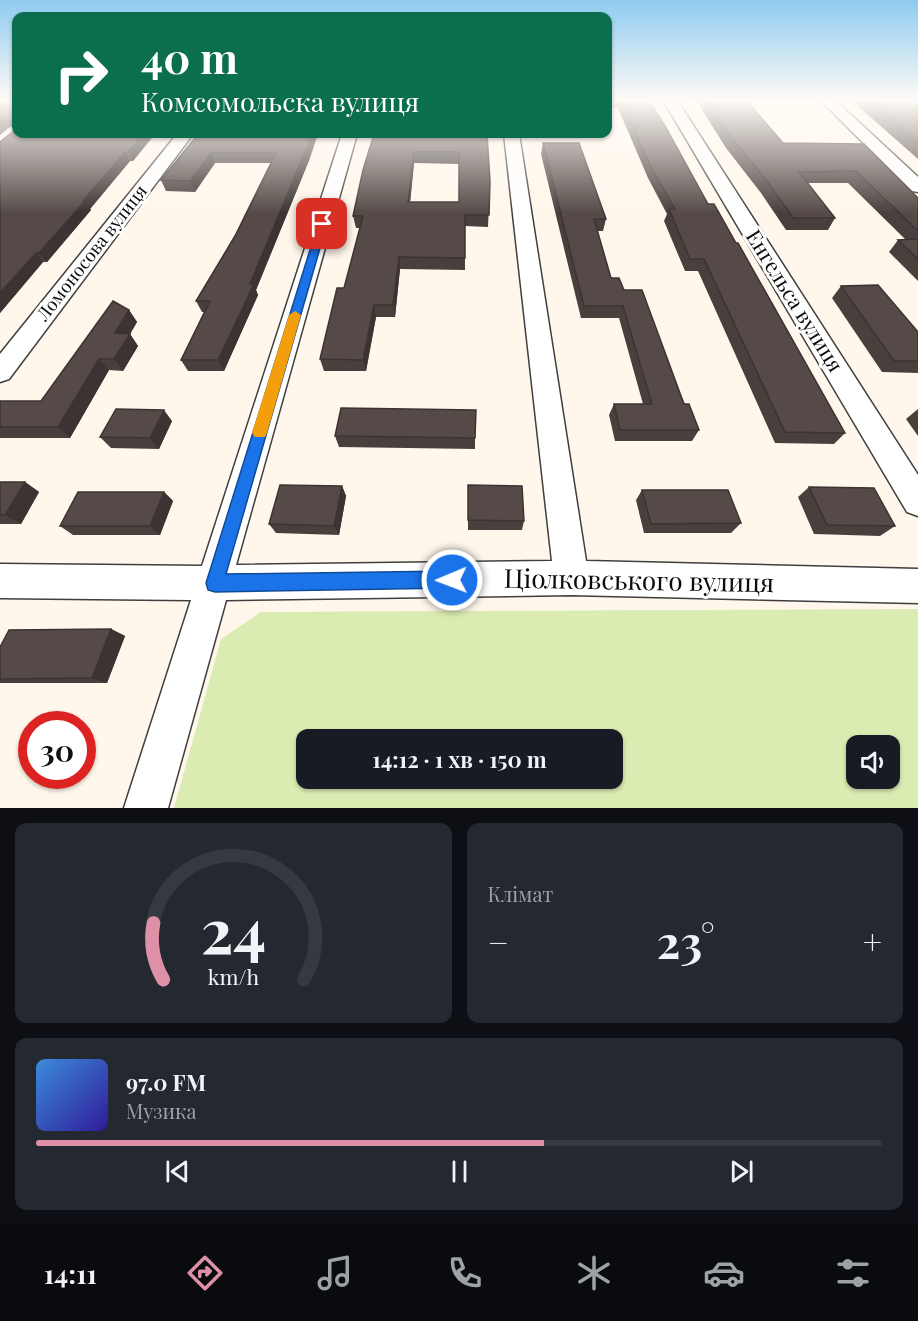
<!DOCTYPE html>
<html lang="uk">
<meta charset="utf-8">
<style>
body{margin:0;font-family:"Playfair Display",serif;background:#242831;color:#f1f3f6;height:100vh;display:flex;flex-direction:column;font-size:22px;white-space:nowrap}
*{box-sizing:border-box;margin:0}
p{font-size:20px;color:#9ea1a6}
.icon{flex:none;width:33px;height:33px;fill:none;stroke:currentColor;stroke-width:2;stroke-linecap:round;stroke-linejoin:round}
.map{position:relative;height:808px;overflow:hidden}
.panel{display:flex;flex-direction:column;gap:15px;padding:15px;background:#0d0f14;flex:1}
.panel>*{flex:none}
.hud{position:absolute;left:12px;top:12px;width:600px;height:126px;border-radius:12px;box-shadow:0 2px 4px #0004;background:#0b6e4f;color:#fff;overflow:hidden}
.tools{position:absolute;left:846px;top:735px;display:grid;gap:12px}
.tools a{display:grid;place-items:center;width:54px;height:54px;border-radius:12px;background:#171b24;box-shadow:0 2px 4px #0004;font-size:30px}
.speed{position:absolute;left:18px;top:711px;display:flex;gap:12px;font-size:30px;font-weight:700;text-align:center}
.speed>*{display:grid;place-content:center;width:78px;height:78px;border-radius:50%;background:#171b24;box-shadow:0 2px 4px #0004;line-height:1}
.speed .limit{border:9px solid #d22;background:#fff;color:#111}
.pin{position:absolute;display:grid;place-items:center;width:51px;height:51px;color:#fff;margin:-26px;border-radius:12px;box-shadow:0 3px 9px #0006}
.me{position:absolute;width:66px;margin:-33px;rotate:269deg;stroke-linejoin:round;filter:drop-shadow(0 0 4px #0008)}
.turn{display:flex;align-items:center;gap:21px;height:126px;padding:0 30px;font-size:27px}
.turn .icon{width:78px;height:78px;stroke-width:2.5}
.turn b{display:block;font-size:42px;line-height:51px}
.big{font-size:45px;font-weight:700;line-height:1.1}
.panel .card{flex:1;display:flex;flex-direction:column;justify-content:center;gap:9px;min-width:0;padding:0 21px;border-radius:12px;background:#242831}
.panel .dial{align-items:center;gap:0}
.dial svg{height:156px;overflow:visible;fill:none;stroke:#363941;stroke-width:7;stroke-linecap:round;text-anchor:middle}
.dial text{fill:#f1f3f6;stroke:none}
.song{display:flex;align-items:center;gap:18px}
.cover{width:72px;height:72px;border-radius:9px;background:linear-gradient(135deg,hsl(210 70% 55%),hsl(250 70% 35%))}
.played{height:6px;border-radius:3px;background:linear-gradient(90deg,#de91a6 60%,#363941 60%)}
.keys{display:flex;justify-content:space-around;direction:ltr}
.heat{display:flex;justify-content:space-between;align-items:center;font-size:33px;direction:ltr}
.panel .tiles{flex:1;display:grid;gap:15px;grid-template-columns:1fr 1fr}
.card:last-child{grid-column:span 2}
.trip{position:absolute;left:296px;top:729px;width:327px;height:60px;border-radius:12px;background:#171b24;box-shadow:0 2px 4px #0004;font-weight:700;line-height:60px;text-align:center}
.tab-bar{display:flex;height:96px;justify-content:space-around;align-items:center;background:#090b0e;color:#9ea1a6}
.tab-bar .icon{width:42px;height:42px}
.tab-bar .selected{color:#de91a6}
.tab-bar b{font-size:27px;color:#f1f3f6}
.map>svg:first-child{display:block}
.green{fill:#dbecb2;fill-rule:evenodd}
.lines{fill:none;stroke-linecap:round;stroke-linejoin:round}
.minor-casing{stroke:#3f3f3f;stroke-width:3}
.minor{fill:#fff;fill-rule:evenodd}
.wall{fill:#49403d;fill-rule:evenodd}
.shaded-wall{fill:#3c3432}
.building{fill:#554a47;stroke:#3c3432;stroke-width:1.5;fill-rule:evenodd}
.route{fill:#1a73e8;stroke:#114b97;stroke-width:1.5}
.slow{fill:#f59e0b}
.labels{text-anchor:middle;stroke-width:6;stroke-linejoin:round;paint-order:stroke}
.far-street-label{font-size:18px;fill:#0c0c0c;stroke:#fff}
.street-label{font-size:21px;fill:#0c0c0c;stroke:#fff}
.near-street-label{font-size:26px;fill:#0c0c0c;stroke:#fff}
</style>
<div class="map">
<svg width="918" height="808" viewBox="0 0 918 808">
<rect width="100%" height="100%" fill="#fff7eb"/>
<path class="green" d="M918 609V808H174L221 639 261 612ZM306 740H612V778H306ZM856 746H890V778H856Z"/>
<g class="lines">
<defs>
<g id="minor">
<polygon points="663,100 677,100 918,475 918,516 907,512"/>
<polygon points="820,100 835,100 918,177 918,192 912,191"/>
<polygon points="177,134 193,134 9,379 0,382 0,354"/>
<polygon points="342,134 357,134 236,565 552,561 504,134 519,134 586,561 918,569 918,603 571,595 226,600 168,808 124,808 191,600 0,598 0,564 202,566"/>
</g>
</defs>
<use href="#minor" class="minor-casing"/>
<use href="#minor" class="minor"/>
</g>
<g class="wall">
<polygon points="16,100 16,134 155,134 133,161 130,161 90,209 91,210 47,262 43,262 0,313 1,142 16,129 14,126 10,127"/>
<polygon points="608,100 649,100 708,204 736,243 845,433 834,444 775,443 698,271 685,271 664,221 667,214 648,178 618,108 608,108"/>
<polygon points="697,100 746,100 783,143 864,144 918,198 918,281 889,252 898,240 905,239 848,183 808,183 835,218 828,230 786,230 761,193 726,148 701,108 701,106"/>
<polygon points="851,100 918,100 918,159"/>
<polygon points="198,134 310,158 256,290 258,295 224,371 188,371 181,360 204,312 202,312 196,301 235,236 271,163 215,163 195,192 166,191 161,180"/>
<path d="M374 134H487L490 181 488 227 465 226V270L400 269 395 317H376L366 371H324L320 359 344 288 360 228H356L353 216ZM414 163 459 164V202H410Z"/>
<polygon points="543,143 606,219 603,231 597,231 611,278 624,290 699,430 692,441 615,441 609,415 614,404 643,404 619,318 581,318 541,154"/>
<polygon points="841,286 918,332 918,373 882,372 832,298"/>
<polygon points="129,310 137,322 130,334 138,346 123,371 109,370 70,438 0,438 0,401 41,401"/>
<polygon points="918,409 918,436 906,419"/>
<polygon points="172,421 159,449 111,448 100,437"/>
<polygon points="335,436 475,438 475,449 339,447"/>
<polygon points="0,482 25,482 39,492 21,524 0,524"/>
<polygon points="468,485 524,521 522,530 468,530"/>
<polygon points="342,486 346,496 339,535 276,533 269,524"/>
<polygon points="809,487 895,526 880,536 814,534 798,497"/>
<polygon points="642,490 741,523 731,533 644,533 636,500"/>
<polygon points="164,492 173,501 160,535 73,535 60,526"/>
<polygon points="111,629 125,636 107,683 0,683 0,647"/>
</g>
<g class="shaded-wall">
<polygon points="12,116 12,123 14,126 10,127 0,135 0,121 4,119"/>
<polygon points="144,134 155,134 133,161 128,152"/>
<polygon points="312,134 318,134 310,158 256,290 258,295 224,371 218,360"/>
<polygon points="125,152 130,161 90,209 91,210 47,262 39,253"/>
<polygon points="414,152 414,163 409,213 408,202"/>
<polygon points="211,153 215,163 195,192 190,181"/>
<polygon points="36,253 43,262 0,313 0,293"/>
<polygon points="399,257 400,269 395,317 393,305"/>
<polygon points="374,305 376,317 366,371 363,360"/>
<polygon points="129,310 137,322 130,334 138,346 123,371 114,359 115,333"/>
<polygon points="99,359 109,370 70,438 58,427"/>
<polygon points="164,410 172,421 159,449 150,438"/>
<polygon points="25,482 39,492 21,524 5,515"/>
<polygon points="342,486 346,496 339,535 334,526"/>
<polygon points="164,492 173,501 160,535 150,526"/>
<polygon points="111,629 125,636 107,683 92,678"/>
</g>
<g class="building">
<polygon points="0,100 16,100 16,123 12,123 12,116 4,119 0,121"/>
<polygon points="621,100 649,100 665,126 708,204 714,204 736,243 738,243 845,433 785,432 704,259 690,259 669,209 675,209 651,167"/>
<polygon points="706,100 746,100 783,143 864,144 918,198 918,231 856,171 799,172 835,218 793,218 767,181 731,137"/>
<polygon points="869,100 918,100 918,141"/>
<polygon points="16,129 16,134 144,134 128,152 125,152 83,201 85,201 39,253 36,253 0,293 0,142"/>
<polygon points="198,134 312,134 307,147 250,284 254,284 218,360 181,360 210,301 196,301 235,236 276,153 211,153 190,181 161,180"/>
<path d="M374 134H487L490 181 489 215H465V258L399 257 393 305H374L363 360 320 359 337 288H344L363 216H353L363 170ZM414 152H459V202H408Z"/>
<polygon points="543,143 579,143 606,219 594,219 611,278 619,278 624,290 642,290 684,404 689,404 699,430 620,430 614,404 652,404 623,306 584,306"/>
<polygon points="918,239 918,259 898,240"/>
<polygon points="878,285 918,332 918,361 894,361 841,286"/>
<polygon points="113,301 129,310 115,333 130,334 114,359 99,359 58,427 0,427 0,401 41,401"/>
<polygon points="341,408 476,410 475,438 335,436"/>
<polygon points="116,409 164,410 150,438 100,437"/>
<polygon points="0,482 25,482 5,515 0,515"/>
<polygon points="280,485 342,486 334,526 269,524"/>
<polygon points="468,485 522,486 524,521 468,520"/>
<polygon points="809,487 874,488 895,526 827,525"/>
<polygon points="642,490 728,490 741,523 651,524"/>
<polygon points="78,492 164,492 150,526 60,526"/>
<polygon points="111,629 92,678 0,679 0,647 9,630"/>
</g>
<linearGradient id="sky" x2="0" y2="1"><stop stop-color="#8fcbf0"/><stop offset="0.47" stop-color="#fffbf6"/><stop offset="1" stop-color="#fffbf6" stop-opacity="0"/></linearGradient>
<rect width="918" height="213" fill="url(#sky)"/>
<polygon class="route" points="319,221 327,224 226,574 452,571 459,574 461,580 459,586 452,588 215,592 208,590 206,583"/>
<polygon class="slow" points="295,311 301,315 267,433 265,437 255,437 252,433 289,315"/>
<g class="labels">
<g class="far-street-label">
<text transform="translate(92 253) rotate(-52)" y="6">Ломоносова вулиця</text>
</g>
<g class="street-label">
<text transform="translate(794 301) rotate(58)" y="7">Енгельса вулиця</text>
</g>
<g class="near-street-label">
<text transform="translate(639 581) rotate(1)" y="9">Ціолковського вулиця</text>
</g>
</g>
</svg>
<div class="tools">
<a><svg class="icon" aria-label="sound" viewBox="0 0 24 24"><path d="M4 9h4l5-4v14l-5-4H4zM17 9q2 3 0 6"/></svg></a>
</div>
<div class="speed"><div class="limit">30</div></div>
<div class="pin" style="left:322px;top:224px;background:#d93025"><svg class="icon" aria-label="arrive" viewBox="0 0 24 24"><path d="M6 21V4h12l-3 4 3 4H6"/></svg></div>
<svg class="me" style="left:452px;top:580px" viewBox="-20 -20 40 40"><circle r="17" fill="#1a73e8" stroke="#fff" stroke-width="3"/><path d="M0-11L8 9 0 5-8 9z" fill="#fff"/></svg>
<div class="trip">14:12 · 1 хв · 150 m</div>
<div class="hud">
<div class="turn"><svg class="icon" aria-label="right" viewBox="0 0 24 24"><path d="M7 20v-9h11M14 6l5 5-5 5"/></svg><div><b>40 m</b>Комсомольска вулиця</div></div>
</div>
</div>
<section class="panel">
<div class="tiles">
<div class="card dial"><svg viewBox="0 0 100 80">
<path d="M14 69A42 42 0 1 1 86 69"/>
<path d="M14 69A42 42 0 0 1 9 40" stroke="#de91a6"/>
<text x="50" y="56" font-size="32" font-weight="700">24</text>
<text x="50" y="72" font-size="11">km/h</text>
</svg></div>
<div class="card"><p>Клімат</p>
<div class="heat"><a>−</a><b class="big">23°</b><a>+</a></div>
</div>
<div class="card">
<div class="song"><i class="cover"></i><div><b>97.0 FM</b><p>Музика</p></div></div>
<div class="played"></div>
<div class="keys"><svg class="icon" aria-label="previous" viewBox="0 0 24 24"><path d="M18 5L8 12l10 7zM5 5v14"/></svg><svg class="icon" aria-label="pause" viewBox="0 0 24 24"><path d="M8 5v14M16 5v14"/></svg><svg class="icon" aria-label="next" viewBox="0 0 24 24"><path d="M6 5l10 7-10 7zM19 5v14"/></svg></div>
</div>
</div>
</section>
<nav class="tab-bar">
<b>14:11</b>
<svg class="icon selected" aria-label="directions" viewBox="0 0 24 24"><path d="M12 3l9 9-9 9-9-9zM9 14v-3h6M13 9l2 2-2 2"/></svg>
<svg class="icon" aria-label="music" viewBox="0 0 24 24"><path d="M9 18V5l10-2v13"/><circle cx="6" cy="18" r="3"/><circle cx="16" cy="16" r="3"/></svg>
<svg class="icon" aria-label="phone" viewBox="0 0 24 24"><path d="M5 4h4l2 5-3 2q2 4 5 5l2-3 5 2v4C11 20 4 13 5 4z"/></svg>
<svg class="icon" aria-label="climate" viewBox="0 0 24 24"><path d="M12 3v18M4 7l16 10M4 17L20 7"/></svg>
<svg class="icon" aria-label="car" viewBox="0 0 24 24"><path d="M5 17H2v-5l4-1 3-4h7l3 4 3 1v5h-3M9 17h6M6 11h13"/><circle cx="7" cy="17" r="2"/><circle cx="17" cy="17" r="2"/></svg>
<svg class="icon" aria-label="filters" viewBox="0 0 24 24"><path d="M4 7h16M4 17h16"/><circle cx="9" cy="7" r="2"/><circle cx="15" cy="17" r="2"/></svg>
</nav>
